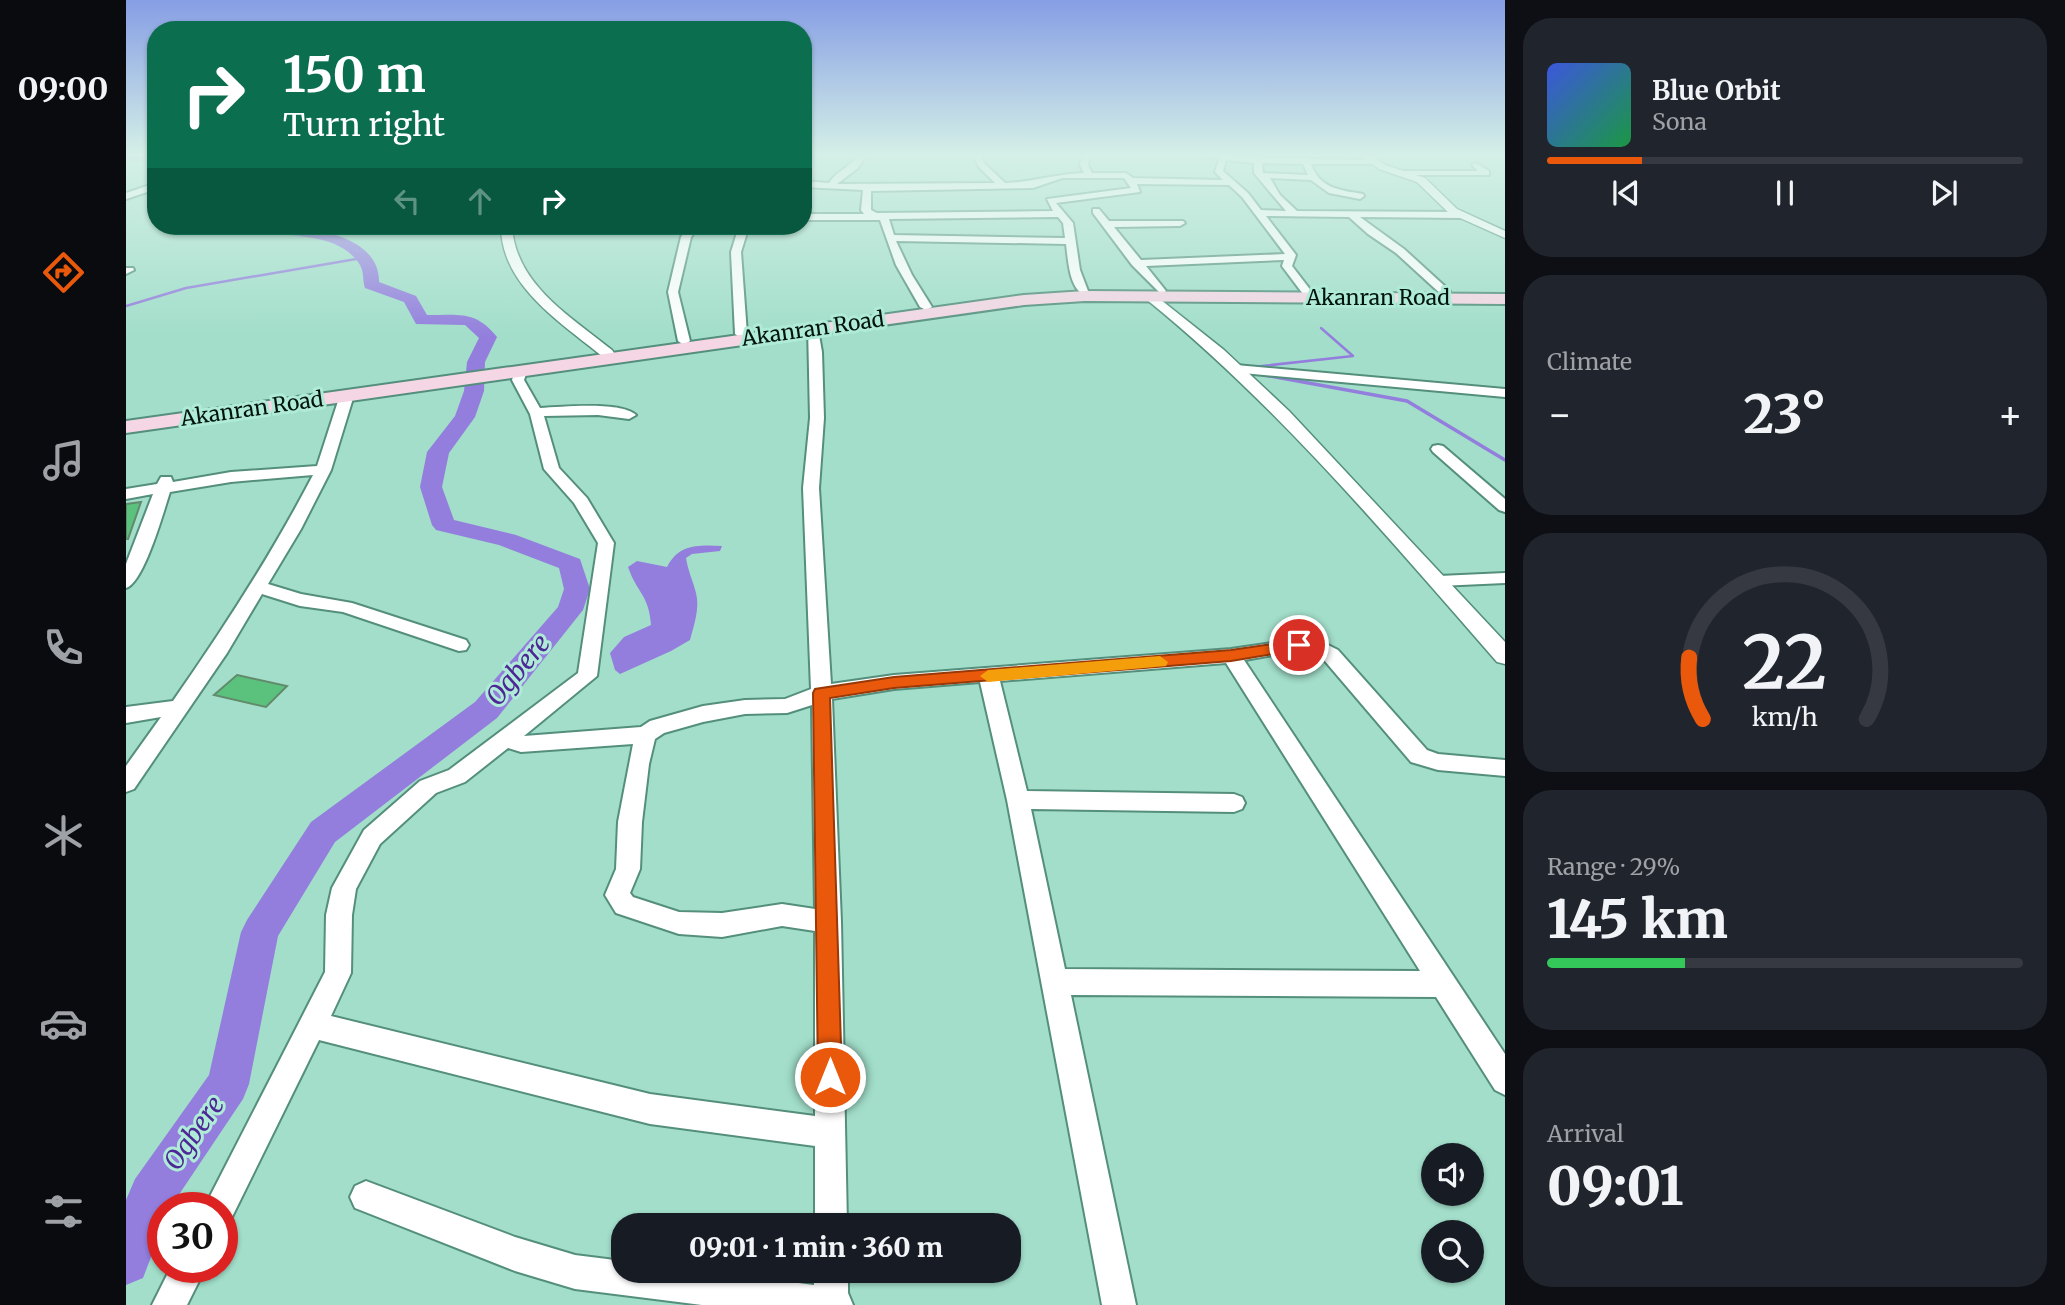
<!DOCTYPE html>
<meta charset="utf-8">
<style>
body{margin:0;font-family:Merriweather,serif;background:#20242c;color:#f1f3f6;height:100vh;display:flex;flex-direction:column;font-size:26px;white-space:nowrap}
*{box-sizing:border-box;margin:0}
p{font-size:23px;color:#9ea1a6}
.icon{flex:none;width:38px;height:38px;fill:none;stroke:currentColor;stroke-width:2;stroke-linecap:round;stroke-linejoin:round}
.map{position:relative;flex:1;overflow:hidden}
.side{display:flex;flex-direction:column;gap:18px;padding:18px;background:#0d0f14;width:560px}
.side>*{flex:none}
.top-card{position:absolute;left:21px;top:21px;width:665px;height:214px;border-radius:28px;box-shadow:0 2px 5px #0004;background:#0b6e4f;color:#fff;overflow:hidden}
.controls{position:absolute;left:1295px;top:1143px;display:grid;gap:14px}
.controls a{display:grid;place-items:center;width:63px;height:63px;border-radius:50%;background:#171b24;box-shadow:0 2px 5px #0004;font-size:35px}
.speed{position:absolute;left:21px;top:1192px;display:flex;gap:14px;font-size:35px;font-weight:700;text-align:center}
.speed>*{display:grid;place-content:center;width:91px;height:91px;border-radius:50%;background:#171b24;box-shadow:0 2px 5px #0004;line-height:1}
.speed .limit{border:10px solid #d22;background:#fff;color:#111}
.pin{position:absolute;display:grid;place-items:center;width:60px;height:60px;color:#fff;margin:-30px;border:4px solid #fff;border-radius:50%;box-shadow:0 2px 7px #0007}
.me{position:absolute;width:77px;margin:-38px;rotate:0deg;stroke-linejoin:round;filter:drop-shadow(0 0 5px #0008)}
.turn{display:flex;align-items:center;gap:24px;height:147px;padding:0 21px;font-size:32px}
.turn .icon{width:91px;height:91px;stroke-width:2.5}
.turn b{display:block;font-size:49px;line-height:60px}
.lanes{display:flex;align-items:center;height:66px;padding:0 21px;background:#0003;justify-content:center;gap:35px;direction:ltr}
.lanes .off{opacity:.35}
.big{font-size:52px;font-weight:800;line-height:1.1}
.side .card{flex:1;display:flex;flex-direction:column;justify-content:center;gap:10px;min-width:0;padding:0 24px;border-radius:28px;background:#20242c}
.side .dial{align-items:center;gap:0}
.dial svg{height:182px;overflow:visible;fill:none;stroke:#363941;stroke-width:7;stroke-linecap:round;text-anchor:middle}
.dial text{fill:#f1f3f6;stroke:none}
.song{display:flex;align-items:center;gap:21px}
.cover{width:84px;height:84px;border-radius:10px;background:linear-gradient(135deg,hsl(230 70% 55%),hsl(140 70% 35%))}
.played{height:7px;border-radius:4px;background:linear-gradient(90deg,#ea580c 20%,#363941 20%)}
.keys{display:flex;justify-content:space-around;direction:ltr}
.heat{display:flex;justify-content:space-between;align-items:center;font-size:38px;direction:ltr}
.charge{height:10px;border-radius:5px;background:linear-gradient(90deg,#34c759 29%,#363941 0)}
.trip{position:absolute;left:485px;top:1213px;width:410px;height:70px;border-radius:28px;background:#171b24;box-shadow:0 2px 5px #0004;font-weight:800;line-height:70px;text-align:center}
main{display:flex;flex:1;min-height:0}
.tabs{display:flex;flex-direction:column;width:126px;justify-content:space-around;align-items:center;background:#090b0e;color:#9ea1a6}
.tabs .icon{width:49px;height:49px}
.tabs .active{color:#ea580c}
.tabs b{font-size:32px;color:#f1f3f6}
.map>svg:first-child{display:block}
.water{fill:#937edd}
.lines{fill:none;stroke-linecap:round;stroke-linejoin:round}
.stream-far1{stroke:#937edd;stroke-width:2.5}
.stream{stroke:#937edd;stroke-width:3.5}
.river{fill:#937edd;fill-rule:evenodd}
.building{fill:#5bc27d;stroke:#618b6c;stroke-width:2}
.minor-casing{stroke:#548e7c;stroke-width:4}
.tertiary-casing{stroke:#548e7c;stroke-width:3}
.secondary-casing{stroke:#548e7c;stroke-width:4}
.minor{fill:#fff;fill-rule:evenodd}
.tertiary{fill:#fff;fill-rule:evenodd}
.secondary{fill:#f4d6e4;fill-rule:evenodd}
.route{fill:#ea580c;stroke:#983908;stroke-width:2}
.slow{fill:#f59e0b}
.labels{text-anchor:middle;stroke-width:6;stroke-linejoin:round;paint-order:stroke}
.far-street-label{font-size:21px;fill:#00130d;stroke:#afebd7}
.water-label{font-size:26px;font-style:italic;fill:#4d2796;stroke:#afebd7}
</style>
<main>
<nav class="tabs">
<b>09:00</b>
<svg class="icon active" aria-label="directions" viewBox="0 0 24 24"><path d="M12 3l9 9-9 9-9-9zM9 14v-3h6M13 9l2 2-2 2"/></svg>
<svg class="icon" aria-label="music" viewBox="0 0 24 24"><path d="M9 18V5l10-2v13"/><circle cx="6" cy="18" r="3"/><circle cx="16" cy="16" r="3"/></svg>
<svg class="icon" aria-label="phone" viewBox="0 0 24 24"><path d="M5 4h4l2 5-3 2q2 4 5 5l2-3 5 2v4C11 20 4 13 5 4z"/></svg>
<svg class="icon" aria-label="climate" viewBox="0 0 24 24"><path d="M12 3v18M4 7l16 10M4 17L20 7"/></svg>
<svg class="icon" aria-label="car" viewBox="0 0 24 24"><path d="M5 17H2v-5l4-1 3-4h7l3 4 3 1v5h-3M9 17h6M6 11h13"/><circle cx="7" cy="17" r="2"/><circle cx="17" cy="17" r="2"/></svg>
<svg class="icon" aria-label="filters" viewBox="0 0 24 24"><path d="M4 7h16M4 17h16"/><circle cx="9" cy="7" r="2"/><circle cx="15" cy="17" r="2"/></svg>
</nav>
<div class="map">
<svg width="1379" height="1305" viewBox="0 0 1379 1305">
<rect width="100%" height="100%" fill="#a2deca"/>
<path class="water" d="M596 546 594 551 566 554 560 558C562 571 567 581 570 593 574 608 568 625 564 640L545 651 494 674 489 670 484 653 498 637 525 625C523 595 511 593 502 567L511 561 541 567C553 544 572 545 596 546Z"/>
<g class="lines">
<g class="stream-far1">
<polyline points="0,306 60,288 236,258"/>
<polyline points="1127,367 1227,356 1195,328"/>
</g>
<polyline class="stream" points="1138,375 1281,401 1379,460"/>
<g class="river">
<polygon points="0,154 30,156 30,162 4,161 0,160"/>
<path d="M136 226C173 224 254 232 253 282L290 296 301 315C333 315 350 310 371 337L359 362 358 391 349 417 323 453 316 487 328 520 390 535 454 559 464 589 457 610 371 718 209 842 152 936 123 1084 117 1099 44 1208H37V1226L17 1278 0 1285V1200L9 1179 83 1075 115 932 121 920 185 822 349 702 432 607 438 589 433 568 373 545 310 530 306 525 294 487 301 452 329 416 338 391 341 362 353 338 339 325 290 324 278 302 239 288C236 280 239 271 232 262 211 233 168 238 137 231Z"/>
</g>
</g>
<g class="building">
<polygon points="15,502 2,539 0,539 0,504"/>
<polygon points="111,675 161,686 140,707 88,695"/>
</g>
<g class="lines">
<defs>
<g id="minor">
<path d="M733 154H741L732 168 711 184 869 183 853 167 846 154H854L859 164 879 183C908 182 929 174 958 173L954 165 956 154H964L962 165 966 173H1000L1007 178 1097 180 1089 172 1093 159 1068 154 1175 159 1179 157 1183 159 1247 160 1250 164H1185C1194 189 1214 190 1237 194L1238 196 1234 199 1203 193 1185 180 1144 178 1154 195 1171 211 1336 212 1341 215 1336 218 1234 217 1278 249 1324 291V295H1316L1270 253 1242 234 1223 217 1140 216 1170 255 1166 266 1186 292 1185 294H1177L1156 266 1158 260 1020 266 1040 291 1035 294 1006 265 967 213V209H973L983 221H1057L1059 223 1054 226 988 227 1015 260 1159 254 1116 197 1103 185 1011 184 1014 192 930 203 947 223 954 270 962 291 957 294C943 287 942 259 940 244L770 241 786 275 806 307 800 310 794 307 770 265 754 220H677V214H738L735 210 737 190 677 187V181L703 183C710 171 725 167 733 154ZM1100 160 1128 163V173L1160 211 1135 210 1122 193 1097 171ZM1136 163 1177 164 1182 175 1137 173ZM936 178H998L1005 188 921 199 927 211 751 213 745 210V191L907 188ZM932 217 937 223 939 238 768 235 763 219Z"/>
<polygon points="1350,163 1363,171 1363,175 1275,175 1271,173 1275,171 1352,171 1346,165"/>
<polygon points="30,183 30,189 0,199 0,193"/>
<polygon points="563,226 573,226 565,237 552,292 564,341 558,345 552,341 542,292 555,237"/>
<polygon points="613,226 623,226 615,252 621,334 615,338 609,334 605,252"/>
<polygon points="0,268 7,268 8,270 0,274"/>
<path d="M682 326 692 329 696 352 698 418 693 488 705 684 768 675 1105 649 1173 639 1196 642 1212 650 1301 750 1312 754 1379 760V776L1312 770 1285 762 1198 660C1172 647 1145 656 1118 660L1379 1054V1095L1369 1090 1310 997 945 995 1010 1305H976L881 800 854 682 768 689 706 699 715 922 721 1225H689V1146L524 1124 193 1040 105 1219 96 1223V1208H78L199 972 200 915 206 888 238 830 294 781 323 770 452 673 472 543 448 503 418 469 404 414 386 380 390 368H400L401 371 398 380 414 408C437 407 494 401 510 415L503 419 472 415 418 416 433 468 461 498 488 543 471 676 398 736 515 727 524 721 577 706 619 700 659 699 685 689 677 488 684 418ZM1100 663 1294 971 939 969 905 809 1108 812 1116 809 1119 803 1116 797 1108 794 901 791 874 681ZM686 705 689 909 656 904 596 913 553 912 507 897 504 893 514 869 516 822 523 764 529 739 538 733 577 722 619 714 661 713ZM507 744 492 822 490 869 479 895 490 913 553 934 596 937 656 926 689 931V1116L524 1094 205 1016 225 973 226 915 230 889 254 844 310 793 339 782 382 748 395 752Z"/>
<polygon points="1110,365 1379,389 1379,397 1105,372 1104,369"/>
<path d="M221 391 228 395 205 470 175 529 142 584 175 594 226 603 340 640 343 645 340 650 333 651 217 612 174 606 136 594 101 653 8 789 0 792V766L35 717 0 723V707L47 701C98 628 146 554 187 475L105 482 44 492C38 510 18 583 0 588V564L27 494 0 499V489L31 484 35 477H45L47 482 105 472 191 466 214 395Z"/>
<polygon points="1312,445 1317,446 1379,499 1379,512 1373,510 1307,452 1305,449 1307,446"/>
<polygon points="1379,573 1379,583 1313,586 1304,581 1313,576"/>
<polygon points="240,1181 389,1237 449,1255 497,1261 497,1270 571,1270 688,1285 688,1270 722,1270 722,1293 727,1305 576,1305 449,1289 389,1271 229,1208 224,1197 229,1186"/>
<polygon points="45,1267 80,1267 61,1305 26,1305"/>
</g>
<g id="tertiary">
<polygon points="1233,154 1244,154 1259,165 1299,178 1331,209 1379,231 1379,238 1323,213 1291,182 1253,169"/>
<path d="M375 226H386C389 284 445 317 486 350L488 353 486 356H476C434 322 375 285 375 226Z"/>
<path d="M1025 292 1098 350 1163 411 1379 642V664L1371 662C1260 535 1151 405 1020 299V293Z"/>
</g>
<polygon id="secondary" points="959,291 1379,294 1379,304 959,301 898,305 0,433 0,421 898,295"/>
</defs>
<use href="#minor" class="minor-casing"/>
<use href="#tertiary" class="tertiary-casing"/>
<use href="#secondary" class="secondary-casing"/>
<use href="#minor" class="minor"/>
<use href="#tertiary" class="tertiary"/>
<use href="#secondary" class="secondary"/>
</g>
<linearGradient id="sky" x2="0" y2="1"><stop stop-color="#869ee4"/><stop offset="0.46" stop-color="#d5f0e7"/><stop offset="1" stop-color="#d5f0e7" stop-opacity="0"/></linearGradient>
<rect width="1379" height="337" fill="url(#sky)"/>
<polygon class="route" points="1173,640 1181,645 1179,649 1105,661 768,688 704,698 716,1077 713,1086 704,1089 696,1086 692,1077 687,693 689,689 768,677 1105,650"/>
<polygon class="slow" points="1034,656 1042,662 1040,666 862,682 854,676 862,670"/>
<g class="labels">
<g class="far-street-label">
<text x="1252" y="305">Akanran Road</text>
<text transform="translate(687 329) rotate(-8)" y="7">Akanran Road</text>
<text transform="translate(126 409) rotate(-8)" y="7">Akanran Road</text>
</g>
<g class="water-label">
<text transform="translate(392 670) rotate(-50)" y="9">Ogbere</text>
<text transform="translate(68 1133) rotate(-55)" y="9">Ogbere</text>
</g>
</g>
</svg>
<div class="controls">
<a><svg class="icon" aria-label="sound" viewBox="0 0 24 24"><path d="M4 9h4l5-4v14l-5-4H4zM17 9q2 3 0 6"/></svg></a>
<a><svg class="icon" aria-label="search" viewBox="0 0 24 24"><circle cx="10" cy="10" r="6"/><path d="M15 15l6 6"/></svg></a>
</div>
<div class="speed"><div class="limit">30</div></div>
<div class="pin" style="left:1173px;top:645px;background:#d93025"><svg class="icon" aria-label="arrive" viewBox="0 0 24 24"><path d="M6 21V4h12l-3 4 3 4H6"/></svg></div>
<svg class="me" style="left:704px;top:1077px" viewBox="-20 -20 40 40"><circle r="17" fill="#ea580c" stroke="#fff" stroke-width="3"/><path d="M0-11L8 9 0 5-8 9z" fill="#fff"/></svg>
<div class="trip">09:01 · 1 min · 360 m</div>
<div class="top-card">
<div class="turn"><svg class="icon" aria-label="right" viewBox="0 0 24 24"><path d="M7 20v-9h11M14 6l5 5-5 5"/></svg><div><b>150 m</b>Turn right</div></div>
<div class="lanes"><svg class="icon off" aria-label="left" viewBox="0 0 24 24"><path d="M17 20v-9H6M10 6l-5 5 5 5"/></svg><svg class="icon off" aria-label="ahead" viewBox="0 0 24 24"><path d="M12 20V5M6 11l6-6 6 6"/></svg><svg class="icon" aria-label="right" viewBox="0 0 24 24"><path d="M7 20v-9h11M14 6l5 5-5 5"/></svg></div>
</div>
</div>
<section class="side">
<div class="card">
<div class="song"><i class="cover"></i><div><b>Blue Orbit</b><p>Sona</p></div></div>
<div class="played"></div>
<div class="keys"><svg class="icon" aria-label="previous" viewBox="0 0 24 24"><path d="M18 5L8 12l10 7zM5 5v14"/></svg><svg class="icon" aria-label="pause" viewBox="0 0 24 24"><path d="M8 5v14M16 5v14"/></svg><svg class="icon" aria-label="next" viewBox="0 0 24 24"><path d="M6 5l10 7-10 7zM19 5v14"/></svg></div>
</div>
<div class="card"><p>Climate</p>
<div class="heat"><a>−</a><b class="big">23°</b><a>+</a></div>
</div>
<div class="card dial"><svg viewBox="0 0 100 80">
<path d="M14 69A42 42 0 1 1 86 69"/>
<path d="M14 69A42 42 0 0 1 8 42" stroke="#ea580c"/>
<text x="50" y="56" font-size="32" font-weight="700">22</text>
<text x="50" y="72" font-size="11">km/h</text>
</svg></div>
<div class="card"><p>Range · 29%</p><b class="big">145 km</b><div class="charge"></div></div>
<div class="card"><p>Arrival</p><b class="big">09:01</b></div>
</section>
</main>
